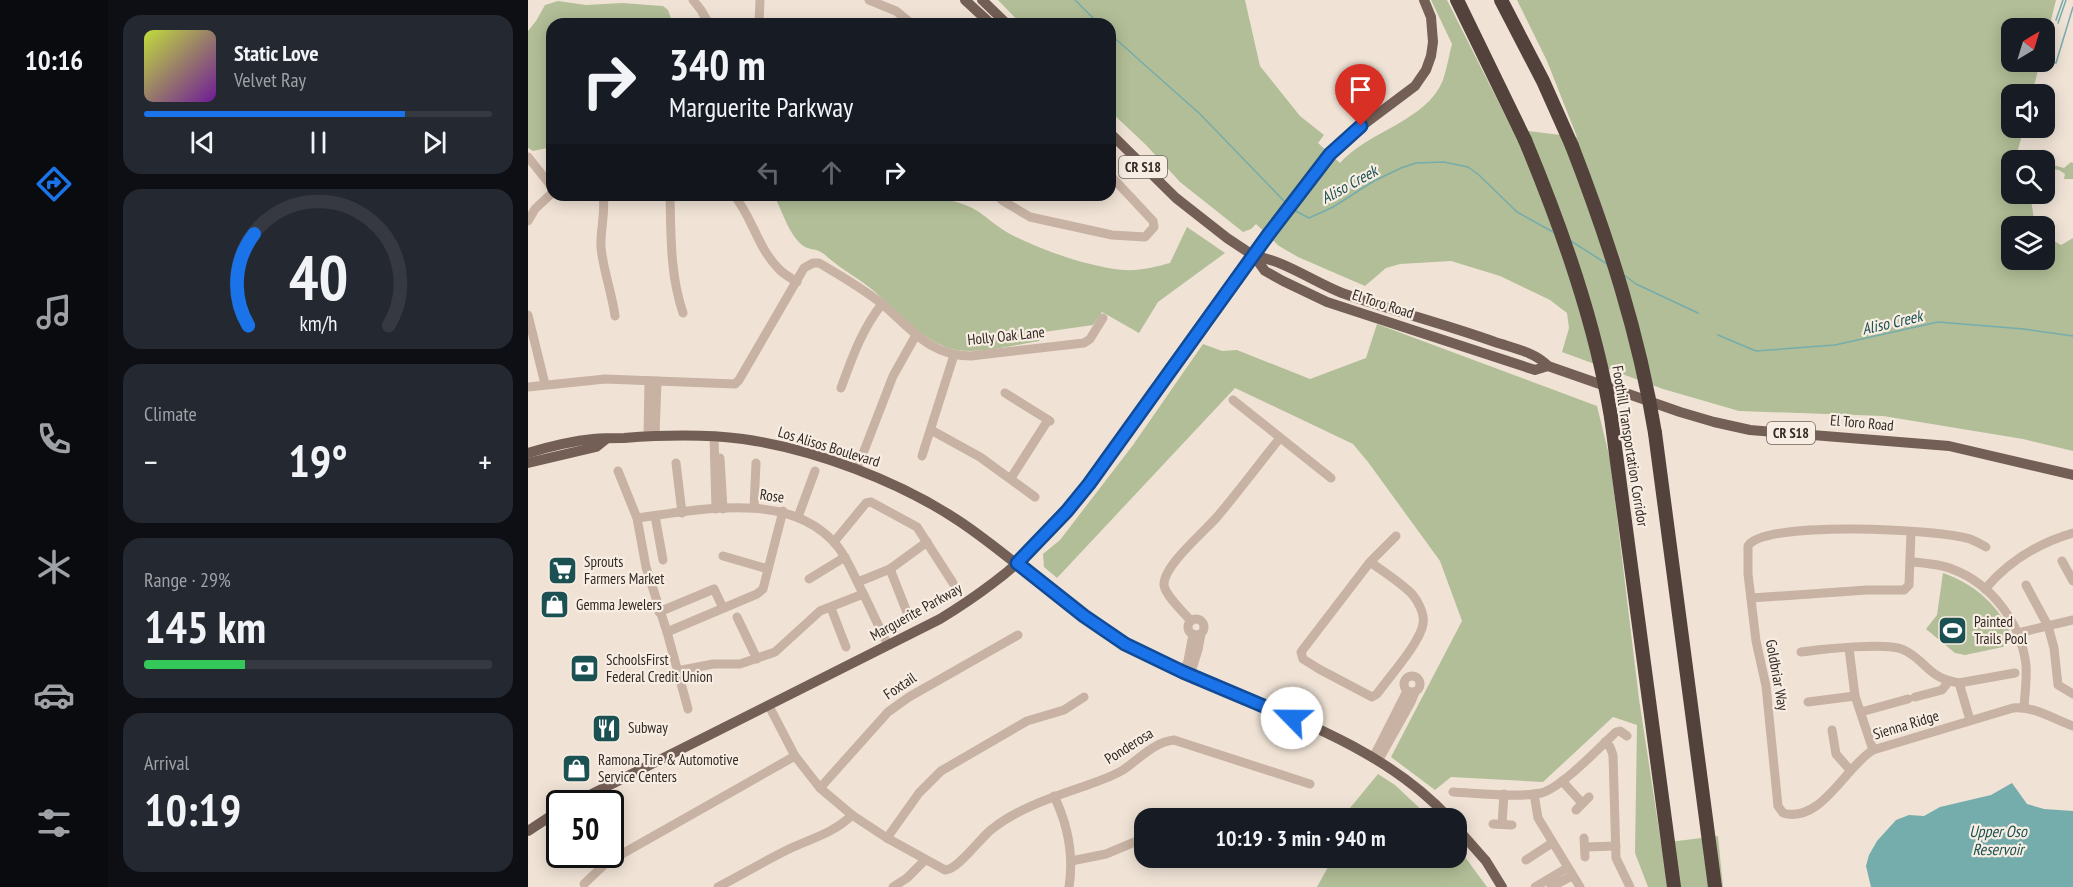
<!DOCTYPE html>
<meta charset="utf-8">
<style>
body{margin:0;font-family:"PT Sans Narrow",sans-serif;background:#242831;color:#f1f3f6;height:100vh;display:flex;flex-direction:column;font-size:22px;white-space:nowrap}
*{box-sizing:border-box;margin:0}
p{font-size:20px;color:#9ea1a6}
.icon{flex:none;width:33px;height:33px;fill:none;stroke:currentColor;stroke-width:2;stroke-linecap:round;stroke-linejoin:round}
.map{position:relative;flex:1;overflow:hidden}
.side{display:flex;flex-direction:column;gap:15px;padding:15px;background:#0d0f14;width:420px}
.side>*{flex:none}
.top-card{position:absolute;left:18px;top:18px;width:570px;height:183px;border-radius:18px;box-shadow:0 3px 15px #0003;background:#171b24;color:#f1f3f6;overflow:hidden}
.needle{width:39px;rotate:38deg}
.tools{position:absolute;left:1473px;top:18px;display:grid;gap:12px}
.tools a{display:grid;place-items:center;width:54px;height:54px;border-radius:12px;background:#171b24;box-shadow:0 3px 15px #0003;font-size:30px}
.speed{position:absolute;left:18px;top:790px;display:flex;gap:12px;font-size:30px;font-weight:700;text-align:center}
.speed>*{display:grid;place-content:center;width:78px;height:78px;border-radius:50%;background:#171b24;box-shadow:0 3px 15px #0003;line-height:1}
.speed .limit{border:3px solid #111;border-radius:9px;background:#fff;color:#111}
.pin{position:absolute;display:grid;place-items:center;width:51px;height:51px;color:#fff;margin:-62px -26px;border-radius:50% 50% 50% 0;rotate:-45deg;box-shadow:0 0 6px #0007}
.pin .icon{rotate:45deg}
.me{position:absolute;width:66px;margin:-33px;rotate:293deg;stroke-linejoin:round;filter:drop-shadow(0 0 4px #0008)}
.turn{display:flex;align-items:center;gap:21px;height:126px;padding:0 24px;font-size:27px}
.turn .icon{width:78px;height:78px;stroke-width:2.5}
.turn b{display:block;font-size:42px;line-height:51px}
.lanes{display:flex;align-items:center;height:57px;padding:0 24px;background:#0003;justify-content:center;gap:30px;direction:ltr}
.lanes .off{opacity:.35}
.big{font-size:45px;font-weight:800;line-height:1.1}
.side .widget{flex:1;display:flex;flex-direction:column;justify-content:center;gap:9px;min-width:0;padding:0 21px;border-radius:18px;background:#242831}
.side .dial{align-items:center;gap:0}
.dial svg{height:156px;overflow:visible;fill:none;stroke:#363941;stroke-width:7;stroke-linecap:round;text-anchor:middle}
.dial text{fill:#f1f3f6;stroke:none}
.song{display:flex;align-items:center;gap:18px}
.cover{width:72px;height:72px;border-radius:9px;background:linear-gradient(135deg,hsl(70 70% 55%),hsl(280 70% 35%))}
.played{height:6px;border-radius:3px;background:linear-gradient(90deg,#1a73e8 75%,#363941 75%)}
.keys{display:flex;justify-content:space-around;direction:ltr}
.heat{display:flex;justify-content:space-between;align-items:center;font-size:33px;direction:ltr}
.charge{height:9px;border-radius:4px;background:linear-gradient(90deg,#34c759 29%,#363941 0)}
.trip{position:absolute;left:606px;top:808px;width:333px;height:60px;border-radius:18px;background:#171b24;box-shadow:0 3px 15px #0003;font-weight:800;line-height:60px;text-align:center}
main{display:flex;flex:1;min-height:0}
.tab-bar{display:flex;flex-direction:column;width:108px;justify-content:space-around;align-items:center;background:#090b0e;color:#9ea1a6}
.tab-bar .icon{width:42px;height:42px}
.tab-bar .active{color:#1a73e8}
.tab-bar b{font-size:27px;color:#f1f3f6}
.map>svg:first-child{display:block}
.green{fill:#b2be97}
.water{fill:#75acac}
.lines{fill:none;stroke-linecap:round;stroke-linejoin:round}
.stream{stroke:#75acac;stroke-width:1.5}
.minor{stroke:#c7b2a3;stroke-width:9}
.major{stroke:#745f56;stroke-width:10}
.highway{stroke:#53423c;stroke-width:14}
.highway-bridge{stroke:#53423c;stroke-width:14}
.route-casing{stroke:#114b97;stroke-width:15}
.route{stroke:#1a73e8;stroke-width:10}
.labels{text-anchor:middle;stroke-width:4.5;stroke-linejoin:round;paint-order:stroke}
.shield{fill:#f8ede2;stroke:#6d645e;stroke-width:1.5}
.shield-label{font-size:14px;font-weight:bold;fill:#322925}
.street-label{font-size:15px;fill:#322925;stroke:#f8ede2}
.poi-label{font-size:15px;fill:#322925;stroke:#f8ede2;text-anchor:start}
.water-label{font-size:16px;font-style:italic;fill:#1b5153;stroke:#f8ede2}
</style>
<main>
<nav class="tab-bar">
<b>10:16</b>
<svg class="icon active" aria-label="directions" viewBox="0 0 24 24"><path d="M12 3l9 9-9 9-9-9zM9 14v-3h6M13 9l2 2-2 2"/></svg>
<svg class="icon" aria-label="music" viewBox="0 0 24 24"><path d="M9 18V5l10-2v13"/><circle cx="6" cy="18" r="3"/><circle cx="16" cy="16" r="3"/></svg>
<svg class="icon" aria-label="phone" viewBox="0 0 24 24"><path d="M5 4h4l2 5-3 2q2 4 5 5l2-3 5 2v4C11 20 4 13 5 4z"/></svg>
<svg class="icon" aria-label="climate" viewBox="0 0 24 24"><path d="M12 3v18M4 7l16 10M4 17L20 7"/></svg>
<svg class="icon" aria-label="car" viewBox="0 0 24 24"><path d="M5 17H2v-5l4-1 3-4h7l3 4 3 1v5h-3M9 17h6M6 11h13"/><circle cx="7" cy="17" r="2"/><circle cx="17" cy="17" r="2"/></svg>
<svg class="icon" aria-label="filters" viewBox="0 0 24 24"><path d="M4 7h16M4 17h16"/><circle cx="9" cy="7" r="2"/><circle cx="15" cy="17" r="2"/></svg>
</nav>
<section class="side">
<div class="widget">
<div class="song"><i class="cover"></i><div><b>Static Love</b><p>Velvet Ray</p></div></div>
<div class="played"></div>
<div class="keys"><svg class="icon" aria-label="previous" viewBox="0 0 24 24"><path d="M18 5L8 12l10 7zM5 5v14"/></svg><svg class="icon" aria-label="pause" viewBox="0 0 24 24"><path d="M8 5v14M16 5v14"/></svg><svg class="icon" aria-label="next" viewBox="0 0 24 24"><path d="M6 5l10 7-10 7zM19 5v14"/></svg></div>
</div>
<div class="widget dial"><svg viewBox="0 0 100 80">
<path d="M14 69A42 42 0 1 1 86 69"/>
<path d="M14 69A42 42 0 0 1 17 22" stroke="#1a73e8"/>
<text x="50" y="56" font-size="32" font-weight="700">40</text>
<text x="50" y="72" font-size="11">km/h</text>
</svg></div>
<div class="widget"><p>Climate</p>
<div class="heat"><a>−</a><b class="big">19°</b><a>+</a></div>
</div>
<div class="widget"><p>Range · 29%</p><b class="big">145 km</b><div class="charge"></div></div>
<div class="widget"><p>Arrival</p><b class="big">10:19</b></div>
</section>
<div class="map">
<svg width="1545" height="887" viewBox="0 0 1545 887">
<rect width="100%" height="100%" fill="#f0e3d6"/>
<g class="green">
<path d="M470 0H717L732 66 772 116 796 135 790 143 812 163C840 131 899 121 915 80 919 68 921 55 924 44L903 0H919L984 129 1049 137 1019 61 989 0H1528L1517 44 1516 28H1484V62H1512L1504 94H1484V128H1496L1487 160H1484V194H1497L1503 200 1507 226H1484V260H1516L1517 236 1533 245 1545 238V451L1495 439 1355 416 1211 411 1135 389 1034 352 1041 328 1039 313 1022 300 972 276 923 261 872 264 858 268 837 286 770 257 751 246 728 224 723 229 715 232 652 182 618 145 582 111V24H493Z"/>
<polygon points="30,1 58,5 94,3 135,6 140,10 145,24 24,24 24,147 5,151 0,148 0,31 8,21 17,5"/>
<polygon points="1543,162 1545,163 1545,179 1536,179 1537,174 1531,170 1517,168 1517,163 1536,168"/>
<path d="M246 195H391L394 197C414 199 433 200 451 212 461 219 471 228 482 234 514 250 560 267 596 270 612 271 627 267 642 263L659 227 697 253 630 302 611 333 574 312 565 325 516 332 511 341C485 345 455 354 429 350 395 345 364 304 337 284 323 274 309 266 296 254 286 246 280 253 269 240 259 228 253 209 246 195Z"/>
<polygon points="849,324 1069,406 1082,459 1111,699 1133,843 1190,836 1195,887 1120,887 1107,853 1109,725 1085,717 1015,782 923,777 907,790 863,757 934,621 912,561 840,462 825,444 707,388 529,578 516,567 515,554 532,540 605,445 675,344 694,351 709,350 782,379 838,358"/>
<path d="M1415 573C1447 584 1473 607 1485 639L1475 647 1437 655 1427 653 1398 629 1409 615Z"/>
<polygon points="850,774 867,785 903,819 813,819"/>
<polygon points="929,846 959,887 789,887 805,858 928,858"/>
</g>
<polygon class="water" points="1484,783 1499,804 1516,809 1545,811 1545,887 1343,887 1338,866 1341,855 1349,841 1368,820 1381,815 1396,816 1412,807 1463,795"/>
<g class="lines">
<g class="stream">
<polyline points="547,0 571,24"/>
<polyline points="1528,20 1535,0"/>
<polyline points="1530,23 1538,0"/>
<polyline points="582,34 672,114 758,203"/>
<polyline points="1519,61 1528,63 1545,7"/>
<polyline points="766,210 781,218 805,207 846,181 873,168 888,163 916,162 940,167 951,175 989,212 1025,232"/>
<polyline points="1043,241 1079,264"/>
<polyline points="1096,275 1108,284 1170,313"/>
<polyline points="1190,335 1228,351 1307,345 1410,322 1496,329 1545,336"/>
</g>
<g class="minor">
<polyline points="165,0 173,10 181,24"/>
<polyline points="341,0 368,11 384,24"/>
<polyline points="231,24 232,0"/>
<polyline points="0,157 24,187"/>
<path d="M75 195C78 213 72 229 73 247 75 270 84 293 87 316"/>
<path d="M142 195C143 235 142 275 155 313"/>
<path d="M206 195C224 217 230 248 250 268 255 274 263 278 269 282"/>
<polyline points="469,195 475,201 502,217 584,235 617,237 626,227 625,221 582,175"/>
<polyline points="0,221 7,209 24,193"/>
<polyline points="0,315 17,384"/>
<path d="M0 387 77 379 207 384 211 380 276 268 285 263H291C313 276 334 288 354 304 383 328 401 356 443 356L556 343 562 339 575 318"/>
<path d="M313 388C324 358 334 329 354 304"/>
<polyline points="477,393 522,421"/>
<polyline points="705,400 803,478"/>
<polyline points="403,430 452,457 507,497"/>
<polyline points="120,436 121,381"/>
<polyline points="127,436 129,381"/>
<polyline points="186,437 188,509"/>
<polyline points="394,456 426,355"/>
<polyline points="192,458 195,509"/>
<polyline points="148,463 154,513"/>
<polyline points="329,469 365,376 388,335"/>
<polyline points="90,471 109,518 118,567 139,632 160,709"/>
<polyline points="483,478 520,420"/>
<polyline points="226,508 228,463"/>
<polyline points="127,516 135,560"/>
<polyline points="270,517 287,471"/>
<path d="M109 518C172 510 264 489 310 547 321 561 327 579 336 595 344 612 352 629 360 645"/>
<polyline points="306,542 338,503 343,502 389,527 425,583"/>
<path d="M1458 547C1453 544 1447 541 1442 539 1411 529 1236 520 1220 546V574L1228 641 1238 686 1250 806 1255 813C1293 824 1317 767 1345 750L1485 708C1507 706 1525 719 1545 726"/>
<polyline points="195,556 240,569"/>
<polyline points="1534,561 1545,581"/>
<path d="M842 562C856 572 872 582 884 594 890 601 897 614 895 624 892 643 861 677 849 694L844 697 791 669 775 659 773 652 842 562 868 536"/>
<path d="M1383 562C1396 563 1411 564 1424 569 1464 584 1493 623 1498 665 1499 679 1497 693 1496 707"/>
<polyline points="362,569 380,615"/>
<polyline points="281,579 317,557"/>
<polyline points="330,582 362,569 399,542"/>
<polyline points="1498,585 1520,626 1526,648 1530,685 1545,694"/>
<path d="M1457 589C1481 561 1510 543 1545 533"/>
<polyline points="1223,598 1339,590 1376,590 1381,585 1383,532"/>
<polyline points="303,608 318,647"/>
<polyline points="131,612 186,589 195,608"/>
<polyline points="209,617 229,659"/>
<circle cx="668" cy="627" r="8"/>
<path d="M663 621C656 613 637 595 636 585 635 566 677 531 689 517 711 491 731 464 752 438"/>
<polyline points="139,632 229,594 235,589 255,511"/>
<polyline points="1490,633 1545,620"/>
<polyline points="1321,648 1327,696 1345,750"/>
<path d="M1273 652C1294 649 1359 642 1376 650 1399 661 1399 678 1431 683L1442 720"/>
<polyline points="149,671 185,664 212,664 247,652 292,611 335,594"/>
<polyline points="655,672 660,661 665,634"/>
<polyline points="662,675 670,650 673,634"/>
<circle cx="884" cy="684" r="8"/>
<polyline points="1431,683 1487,673"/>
<polyline points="1387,697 1414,690 1421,681"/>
<polyline points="1280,702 1327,696"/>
<path d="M241 706 267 756 292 788 324 815 359 838 417 870C429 871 453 837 464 829 488 810 519 799 548 789 564 783 580 779 595 770 611 759 626 742 646 740L782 784"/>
<polyline points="1333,712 1380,699"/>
<polyline points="1304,730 1308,754 1322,770"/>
<polyline points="1077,742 1082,747 1085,755 1088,858 1102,887"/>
<polyline points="845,758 879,691"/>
<polyline points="850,761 883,702 887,692"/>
<polyline points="1034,781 1054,803"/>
<polyline points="292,788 360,712 381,697 490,635"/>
<path d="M925 792C948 793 991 798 1013 793 1033 788 1071 748 1088 732L1092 731 1099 736"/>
<polyline points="1006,794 1010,818 1052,887"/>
<path d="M526 796C540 825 546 855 541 887"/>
<polyline points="1048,810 1061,797"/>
<polyline points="965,824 984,825"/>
<polyline points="974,824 976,794"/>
<polyline points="359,838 391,793 413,771 499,721 536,710 556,697"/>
<polyline points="1056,838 1057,857"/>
<polyline points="1057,847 1088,846"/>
<polyline points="745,858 755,863"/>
<polyline points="998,860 1024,843"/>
<polyline points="543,861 578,854 616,838"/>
<polyline points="56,884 78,863 267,756"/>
<path d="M190 887C213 875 235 862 257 851 281 839 305 834 324 815"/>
<polyline points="365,887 379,878 397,860"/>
<polyline points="1007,887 1039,868"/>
<polyline points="1023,887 1044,876"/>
</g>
<g class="major">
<polyline points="437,0 463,24"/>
<polyline points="454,0 479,24"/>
<polyline points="582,133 648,198 699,238 726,256 737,271 755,281 799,302 1007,370 1020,366"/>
<path d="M726 256C755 260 786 282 814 293 865 311 917 324 967 342 985 348 1007 352 1020 366L1152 412 1186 422 1222 430 1421 446 1545 475"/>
<path d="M0 453C20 447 44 441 65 439 76 438 86 438 96 438 136 435 176 434 215 439 286 449 371 481 431 521 488 559 537 609 597 644 620 658 646 668 671 679 759 716 856 747 922 819"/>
<polyline points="0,463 68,447 78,439"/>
<path d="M44 804 412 619C430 608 448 596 465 583 502 556 533 519 561 484L740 235 802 154 819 137 887 86 898 70 903 56 905 42 903 17 896 0"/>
<polyline points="928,827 958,861 974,887"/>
<polyline points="0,831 32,810"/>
</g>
<g class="highway">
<polyline points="929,0 997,140"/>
<polyline points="973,0 1015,81 1044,146"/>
<polyline points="1083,417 1146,887"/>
<polyline points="1127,433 1187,887"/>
</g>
<g class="highway-bridge">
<path d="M997 140C1034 229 1067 322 1083 417"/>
<path d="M1044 146C1080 239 1111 334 1127 433"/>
</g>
</g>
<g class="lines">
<defs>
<polyline id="route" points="764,718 655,672 597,644 556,616 489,563 539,511 561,484 740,235 802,154 833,126"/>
</defs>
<use href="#route" class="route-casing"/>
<use href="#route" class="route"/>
</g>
<defs>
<symbol id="supermarket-square" viewBox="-11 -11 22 22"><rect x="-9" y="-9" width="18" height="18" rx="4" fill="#1b5153" stroke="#f8ede2"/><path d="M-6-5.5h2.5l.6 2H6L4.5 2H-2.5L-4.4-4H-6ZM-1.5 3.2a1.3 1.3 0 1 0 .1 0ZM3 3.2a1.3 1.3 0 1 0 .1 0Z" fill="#fff"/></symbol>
<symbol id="shop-square" viewBox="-11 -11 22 22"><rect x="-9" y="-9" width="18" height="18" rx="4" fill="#1b5153" stroke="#f8ede2"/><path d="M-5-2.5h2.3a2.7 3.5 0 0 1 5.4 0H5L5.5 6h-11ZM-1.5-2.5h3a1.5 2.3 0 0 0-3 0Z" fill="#fff"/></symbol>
<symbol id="stadium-square" viewBox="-11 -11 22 22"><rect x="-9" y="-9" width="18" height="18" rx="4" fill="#1b5153" stroke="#f8ede2"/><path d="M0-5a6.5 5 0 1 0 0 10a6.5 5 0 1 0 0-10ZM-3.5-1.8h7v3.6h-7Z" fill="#fff"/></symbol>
<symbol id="bank-square" viewBox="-11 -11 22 22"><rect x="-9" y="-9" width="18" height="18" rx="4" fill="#1b5153" stroke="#f8ede2"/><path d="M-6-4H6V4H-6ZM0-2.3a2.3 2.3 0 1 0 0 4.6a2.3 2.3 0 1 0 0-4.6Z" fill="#fff"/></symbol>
<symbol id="restaurant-square" viewBox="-11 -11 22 22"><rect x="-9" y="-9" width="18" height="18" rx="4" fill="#1b5153" stroke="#f8ede2"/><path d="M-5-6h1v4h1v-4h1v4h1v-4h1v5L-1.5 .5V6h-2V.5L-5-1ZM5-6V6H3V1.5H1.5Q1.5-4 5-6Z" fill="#fff"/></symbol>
</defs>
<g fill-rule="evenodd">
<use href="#supermarket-square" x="18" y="554" width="33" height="33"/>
<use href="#shop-square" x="10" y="588" width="33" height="33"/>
<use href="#stadium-square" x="1408" y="614" width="33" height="33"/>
<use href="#bank-square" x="40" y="652" width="33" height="33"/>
<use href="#restaurant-square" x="62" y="712" width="33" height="33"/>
<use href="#shop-square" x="32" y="752" width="33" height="33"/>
</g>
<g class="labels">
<g class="shield">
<rect x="591" y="156" width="48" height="22" rx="4.5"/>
<rect x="1239" y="422" width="48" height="22" rx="4.5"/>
</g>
<g class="shield-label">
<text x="615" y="172">CR S18</text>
<text x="1263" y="438">CR S18</text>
</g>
<g class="street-label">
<text transform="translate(855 304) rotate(18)" y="5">El Toro Road</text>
<text transform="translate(478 336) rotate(-6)" y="5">Holly Oak Lane</text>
<text transform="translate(1334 423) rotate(5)" y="5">El Toro Road</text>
<text transform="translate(1102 446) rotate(81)" y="5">Foothill Transportation Corridor</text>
<text transform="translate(301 447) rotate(17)" y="5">Los Alisos Boulevard</text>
<text transform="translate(244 496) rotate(8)" y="5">Rose</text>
<text transform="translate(388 612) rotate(-29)" y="5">Marguerite Parkway</text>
<text transform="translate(1249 675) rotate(80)" y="5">Goldbriar Way</text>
<text transform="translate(372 686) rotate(-34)" y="5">Foxtail</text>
<text transform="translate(1378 725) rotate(-17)" y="5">Sienna Ridge</text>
<text transform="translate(601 746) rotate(-32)" y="5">Ponderosa</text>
</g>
<g class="poi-label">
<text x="56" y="567">Sprouts<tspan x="56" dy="17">Farmers Market</tspan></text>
<text x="48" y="610">Gemma Jewelers</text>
<text x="1446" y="627">Painted<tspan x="1446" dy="17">Trails Pool</tspan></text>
<text x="78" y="665">SchoolsFirst<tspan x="78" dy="17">Federal Credit Union</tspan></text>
<text x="100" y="733">Subway</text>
<text x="70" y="765">Ramona Tire &amp; Automotive<tspan x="70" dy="17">Service Centers</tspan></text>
</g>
<g class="water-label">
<text transform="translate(821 184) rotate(-29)" y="6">Aliso Creek</text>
<text transform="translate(1364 322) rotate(-13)" y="6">Aliso Creek</text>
<text x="1470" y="837">Upper Oso<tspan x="1470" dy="18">Reservoir</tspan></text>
</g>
</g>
</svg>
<div class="tools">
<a><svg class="needle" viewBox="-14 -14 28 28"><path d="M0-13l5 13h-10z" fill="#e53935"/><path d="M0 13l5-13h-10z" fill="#9ea1a6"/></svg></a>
<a><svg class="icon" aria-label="sound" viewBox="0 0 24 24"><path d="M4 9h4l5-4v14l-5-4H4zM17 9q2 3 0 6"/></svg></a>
<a><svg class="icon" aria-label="search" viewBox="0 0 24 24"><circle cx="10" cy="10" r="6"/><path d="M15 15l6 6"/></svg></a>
<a><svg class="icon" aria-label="layers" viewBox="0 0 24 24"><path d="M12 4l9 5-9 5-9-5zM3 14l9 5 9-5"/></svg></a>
</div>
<div class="speed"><div class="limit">50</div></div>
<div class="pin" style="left:833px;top:126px;background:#d93025"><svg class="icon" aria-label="arrive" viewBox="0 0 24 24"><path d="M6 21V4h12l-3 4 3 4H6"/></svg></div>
<svg class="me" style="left:764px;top:718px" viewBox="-20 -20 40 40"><circle r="19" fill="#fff"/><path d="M0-13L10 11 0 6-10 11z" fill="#1a73e8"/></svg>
<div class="trip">10:19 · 3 min · 940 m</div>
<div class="top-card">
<div class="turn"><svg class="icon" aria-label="right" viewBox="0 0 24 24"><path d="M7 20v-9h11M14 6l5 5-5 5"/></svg><div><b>340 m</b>Marguerite Parkway</div></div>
<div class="lanes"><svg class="icon off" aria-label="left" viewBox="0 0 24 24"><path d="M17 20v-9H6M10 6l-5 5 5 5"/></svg><svg class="icon off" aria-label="ahead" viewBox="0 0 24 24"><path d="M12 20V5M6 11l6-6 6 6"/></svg><svg class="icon" aria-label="right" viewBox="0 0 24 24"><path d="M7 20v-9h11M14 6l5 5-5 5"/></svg></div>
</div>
</div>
</main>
